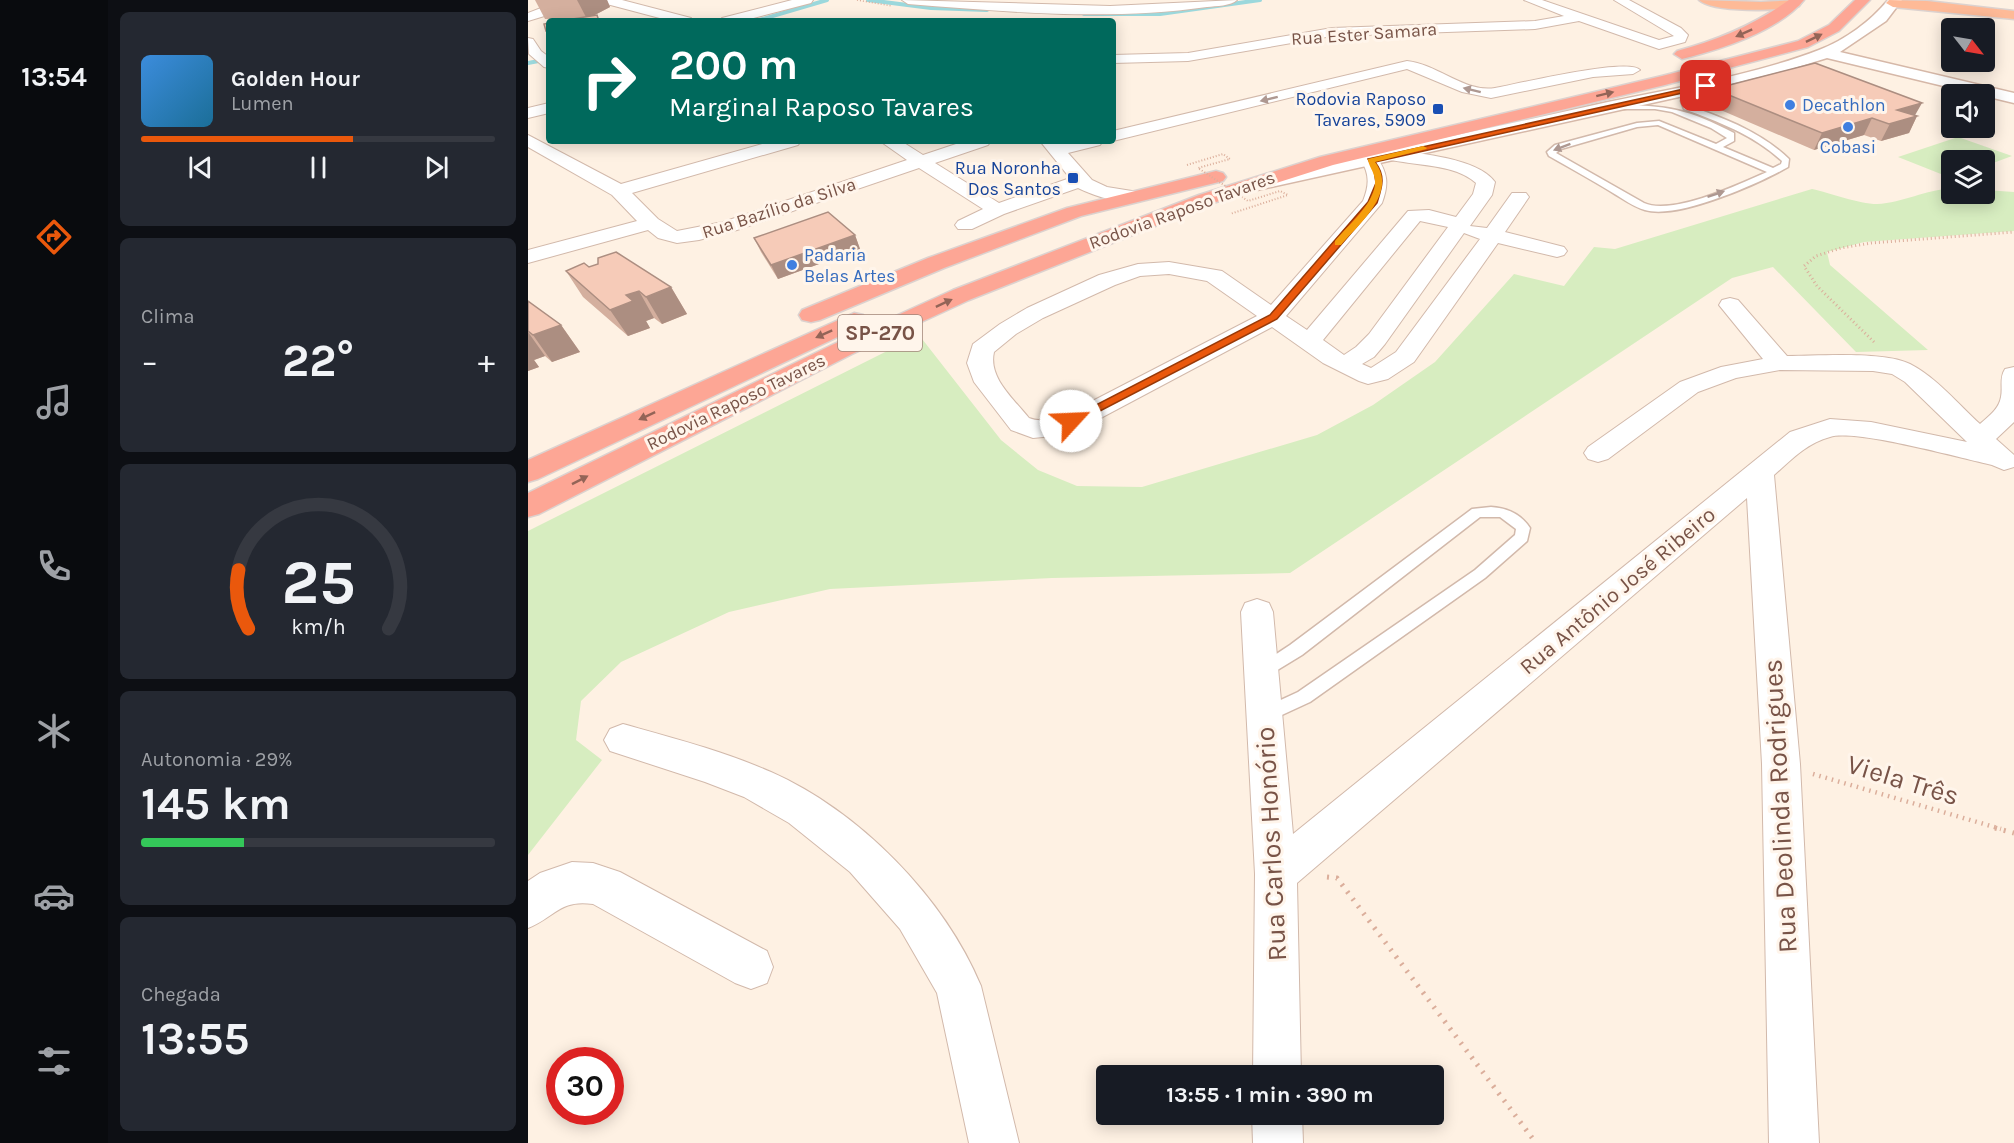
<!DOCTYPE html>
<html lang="pt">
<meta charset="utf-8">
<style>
body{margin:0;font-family:Karla,sans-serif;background:#242831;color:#f1f3f6;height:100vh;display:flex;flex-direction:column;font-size:22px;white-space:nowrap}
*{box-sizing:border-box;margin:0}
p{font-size:20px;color:#9ea1a6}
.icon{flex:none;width:33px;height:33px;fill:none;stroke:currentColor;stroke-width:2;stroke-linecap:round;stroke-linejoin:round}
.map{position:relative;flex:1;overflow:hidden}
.panel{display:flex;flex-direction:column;gap:12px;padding:12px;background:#0d0f14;width:420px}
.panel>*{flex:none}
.banner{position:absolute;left:18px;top:18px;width:570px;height:126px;border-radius:6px;box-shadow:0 3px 15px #0003;background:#00695c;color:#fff;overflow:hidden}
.needle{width:39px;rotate:121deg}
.buttons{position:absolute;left:1413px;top:18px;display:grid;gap:12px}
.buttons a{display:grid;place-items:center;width:54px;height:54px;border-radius:6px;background:#171b24;box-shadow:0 3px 15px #0003;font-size:30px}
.speed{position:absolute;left:18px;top:1047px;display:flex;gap:12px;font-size:30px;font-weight:700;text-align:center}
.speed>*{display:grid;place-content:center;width:78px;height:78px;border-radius:50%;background:#171b24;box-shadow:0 3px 15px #0003;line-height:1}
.speed .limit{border:9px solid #d22;background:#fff;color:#111}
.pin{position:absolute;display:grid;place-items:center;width:51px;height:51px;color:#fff;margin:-26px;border-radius:12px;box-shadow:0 3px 9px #0006}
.me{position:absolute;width:66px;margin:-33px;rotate:65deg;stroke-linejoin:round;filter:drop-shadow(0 0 4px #0008)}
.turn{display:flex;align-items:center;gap:21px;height:126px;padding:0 24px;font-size:27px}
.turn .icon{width:78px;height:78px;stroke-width:2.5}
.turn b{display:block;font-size:42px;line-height:51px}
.big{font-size:45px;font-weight:700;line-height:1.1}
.panel .tile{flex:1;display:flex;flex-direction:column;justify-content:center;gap:9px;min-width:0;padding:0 21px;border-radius:9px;background:#242831}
.panel .dial{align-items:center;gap:0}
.dial svg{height:156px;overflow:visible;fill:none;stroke:#363941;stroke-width:7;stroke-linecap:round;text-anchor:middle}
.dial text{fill:#f1f3f6;stroke:none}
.song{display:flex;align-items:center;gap:18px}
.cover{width:72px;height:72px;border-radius:9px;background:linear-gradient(135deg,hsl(210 70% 55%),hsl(200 70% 35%))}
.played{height:6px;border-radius:3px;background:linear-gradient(90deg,#ea580c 60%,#363941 60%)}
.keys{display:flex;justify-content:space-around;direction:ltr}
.heat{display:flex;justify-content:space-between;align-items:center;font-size:33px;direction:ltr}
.charge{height:9px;border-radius:4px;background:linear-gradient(90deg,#34c759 29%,#363941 0)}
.trip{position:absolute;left:568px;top:1065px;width:348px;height:60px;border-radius:6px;background:#171b24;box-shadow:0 3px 15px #0003;font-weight:700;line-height:60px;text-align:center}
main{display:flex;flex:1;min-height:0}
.menu{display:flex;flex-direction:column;width:108px;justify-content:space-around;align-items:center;background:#090b0e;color:#9ea1a6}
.menu .icon{width:42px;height:42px}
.menu .active{color:#ea580c}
.menu b{font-size:27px;color:#f1f3f6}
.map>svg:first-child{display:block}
.green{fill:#d7edc0}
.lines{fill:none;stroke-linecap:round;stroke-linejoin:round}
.stream{stroke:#9bd8dc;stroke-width:4}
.service-casing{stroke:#d2b9ab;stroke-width:3}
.minor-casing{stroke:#d2b9ab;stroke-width:2}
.secondary-casing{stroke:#d6b8a8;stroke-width:3}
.trunk-casing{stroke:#dcd2cf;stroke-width:3}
.motorway-casing{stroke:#dcd2cf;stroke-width:3}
.path-far3{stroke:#dbae9b;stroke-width:1.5;stroke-dasharray:1 2;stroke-linecap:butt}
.path-far2{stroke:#dbae9b;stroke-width:3;stroke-dasharray:1 3;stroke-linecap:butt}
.path-far1{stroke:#dbae9b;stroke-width:4.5;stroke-dasharray:1.5 5;stroke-linecap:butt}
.path{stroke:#dbae9b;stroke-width:5;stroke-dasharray:2 7;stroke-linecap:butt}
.service{fill:#fff;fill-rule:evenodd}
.minor{fill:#fff;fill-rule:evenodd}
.secondary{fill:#fff;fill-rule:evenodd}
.trunk{fill:#feba97;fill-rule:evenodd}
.motorway{fill:#fda695;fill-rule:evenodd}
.path-bridge{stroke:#dbae9b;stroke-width:2;stroke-dasharray:1 2;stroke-linecap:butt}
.wall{fill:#d4af9e}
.shaded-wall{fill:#ac8e81}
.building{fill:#f6cbb8;stroke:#ac8e81;stroke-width:1.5}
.oneway{fill:#936457}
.oneway2{fill:#ae9891}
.route{fill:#ea580c;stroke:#983908;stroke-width:1.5}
.slow{fill:#f59e0b}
.shop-dot{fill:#3f7fe0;stroke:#fff5eb;stroke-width:2}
.transit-dot{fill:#1a4fb4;stroke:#fff5eb;stroke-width:2}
.labels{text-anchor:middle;stroke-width:6;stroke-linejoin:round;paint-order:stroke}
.far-street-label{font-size:18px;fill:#785347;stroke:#fff5eb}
.far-transit-label{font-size:18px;fill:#164399;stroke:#fff5eb;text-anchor:end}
.far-shop-label{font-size:18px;fill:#366cbe;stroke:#fff5eb;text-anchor:start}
.shield{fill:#fff5eb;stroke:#a08478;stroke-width:1.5}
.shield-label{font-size:21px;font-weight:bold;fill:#785347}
.street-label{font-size:22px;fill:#785347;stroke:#fff5eb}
.near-street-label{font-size:27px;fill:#785347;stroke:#fff5eb}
</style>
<main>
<nav class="menu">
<b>13:54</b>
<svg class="icon active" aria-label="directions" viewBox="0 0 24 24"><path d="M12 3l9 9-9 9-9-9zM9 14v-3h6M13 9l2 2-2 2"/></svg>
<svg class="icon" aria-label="music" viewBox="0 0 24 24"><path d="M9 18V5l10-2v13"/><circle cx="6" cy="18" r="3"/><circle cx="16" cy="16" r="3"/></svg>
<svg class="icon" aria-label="phone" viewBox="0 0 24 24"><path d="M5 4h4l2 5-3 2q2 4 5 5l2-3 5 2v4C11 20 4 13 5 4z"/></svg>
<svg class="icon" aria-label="climate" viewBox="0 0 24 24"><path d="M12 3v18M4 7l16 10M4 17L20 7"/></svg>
<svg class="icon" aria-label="car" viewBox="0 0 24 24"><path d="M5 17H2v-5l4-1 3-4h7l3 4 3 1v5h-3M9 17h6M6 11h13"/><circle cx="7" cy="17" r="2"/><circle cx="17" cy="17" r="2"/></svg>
<svg class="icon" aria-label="filters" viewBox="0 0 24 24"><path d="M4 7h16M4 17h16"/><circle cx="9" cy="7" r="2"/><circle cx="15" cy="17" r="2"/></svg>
</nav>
<section class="panel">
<div class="tile">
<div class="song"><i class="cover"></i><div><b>Golden Hour</b><p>Lumen</p></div></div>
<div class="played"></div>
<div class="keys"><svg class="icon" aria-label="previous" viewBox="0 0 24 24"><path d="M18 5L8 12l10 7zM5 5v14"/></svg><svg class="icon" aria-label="pause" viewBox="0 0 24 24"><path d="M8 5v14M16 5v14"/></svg><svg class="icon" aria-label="next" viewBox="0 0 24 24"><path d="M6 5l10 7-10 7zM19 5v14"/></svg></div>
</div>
<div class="tile"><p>Clima</p>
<div class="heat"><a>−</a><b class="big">22°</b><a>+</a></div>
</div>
<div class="tile dial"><svg viewBox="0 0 100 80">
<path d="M14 69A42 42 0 1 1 86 69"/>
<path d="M14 69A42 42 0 0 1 9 39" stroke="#ea580c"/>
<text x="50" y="56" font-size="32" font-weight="700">25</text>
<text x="50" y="72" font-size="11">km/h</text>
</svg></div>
<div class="tile"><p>Autonomia · 29%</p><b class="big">145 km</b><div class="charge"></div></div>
<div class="tile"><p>Chegada</p><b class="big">13:55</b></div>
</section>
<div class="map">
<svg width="1486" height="1143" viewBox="0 0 1486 1143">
<rect width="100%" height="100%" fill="#fef1e3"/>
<g class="green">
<polygon points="1430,137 1484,156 1457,166 1456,160 1424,160 1423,178 1370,157"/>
<path d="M1284 189C1302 193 1331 204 1349 204 1375 203 1398 189 1423 189L1424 194H1456L1457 190 1486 192V231L1336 242 1299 252 1302 265 1400 350 1328 352 1245 267 1204 278 762 573 524 578 302 589 201 612 93 662 53 701 48 740 74 760 0 855V531L391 335 473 440 510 470 549 486 614 487 789 435 845 405 907 362 986 274 1036 286 1066 247 1087 249Z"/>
</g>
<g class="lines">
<g class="stream">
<polyline points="340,0 403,8 459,10"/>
<polyline points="556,14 632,14 732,0"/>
<polyline points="228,21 299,0"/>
<polyline points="0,63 21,59"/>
</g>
<defs>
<g id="service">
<path d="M1160 88 1164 90 1161 101 1162 106C1198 119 1233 132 1261 159L1260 167C1232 183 1150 220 1117 210 1106 207 1095 199 1085 193 1064 180 1042 168 1021 156L1019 152 1027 145 1109 123 1131 121 1188 144 1199 138 1183 128 1144 112 1127 109H1087L1083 107 1087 105C1138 105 1160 109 1206 133V141L1195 147 1245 168 1253 164 1254 161C1226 135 1191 122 1156 109L1153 101 1156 90ZM1130 125 1239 172C1212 184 1144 216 1116 203L1028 153 1033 149 1109 127Z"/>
<path d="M963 507C979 508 993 514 1002 528L999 541 957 578 782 702 743 720 737 722 731 720 728 715 731 710 770 692 947 570 987 535 988 529 972 517H952L774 655 733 680 727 678 725 673 727 668 762 645 944 509Z"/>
</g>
<g id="minor">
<polygon points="26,0 41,0 23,14 0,21 0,13 13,8"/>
<polygon points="73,0 94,0 163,18 165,21 143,21 75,3"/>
<polygon points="264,0 285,0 283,3 214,21 192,21 194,18"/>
<path d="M374 0 582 6 709 0C703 6 688 6 679 7 580 21 479 12 380 4Z"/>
<polygon points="996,0 1014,0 1131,40 1146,36 1086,0 1101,0 1153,28 1160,35 1157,42 1131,49 1051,21 1007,29 804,36 660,61 585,63 585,55 660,53 804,28 1007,21 1036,16"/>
<polygon points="0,38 5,39 13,51 21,57 21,68 16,67 1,54"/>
<path d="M879 61C909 64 937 93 967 88 989 84 1101 57 1112 70L1105 74 1065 77 963 98 934 92 879 69 585 141V131Z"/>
<polygon points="21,103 21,113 0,118 0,108"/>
<path d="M0 135 93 184 245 141H273L270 145 104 193 130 219 149 231 195 222 379 160 352 141H373L395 155 437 141H463L460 145 407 163 471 203 542 178 512 141H530L533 144 545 141H575L572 145 540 153 564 180 579 187 610 192 613 196 610 200C591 205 567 196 550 188L476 214 444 229H430L427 225 430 221 455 209 391 168 209 230 171 240 149 243 130 238 120 230 0 263V250L109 221 84 195 0 147Z"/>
<path d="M865 150C893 154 950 158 967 182L964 195 942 226 959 228 984 193H998L1001 197 977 232 1036 247 1039 251 1036 255 1029 257 970 243 886 362 860 379 840 384 831 381 795 363 744 327 569 420 525 436 505 438 483 430 446 382 439 363 445 344 472 324 499 308 571 275 610 264 641 262 694 271 743 305 835 201C841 186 842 175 833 160L836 156H848C860 173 861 184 854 203L758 316 779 330 880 211 901 210 928 217 945 194 948 183C926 163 886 166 859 159L856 155 859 151ZM892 221 920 227 841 334 828 347 816 355 795 340ZM936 233 952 239 868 352 843 368 834 364 846 357 857 344ZM641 274 679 281 729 316 551 408C535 414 518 425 501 418 486 399 460 378 466 352L488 334 515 318 587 285 612 276Z"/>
<path d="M1202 298 1210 300 1259 356C1290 356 1356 351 1382 364 1409 378 1430 404 1452 424 1461 416 1471 409 1473 397 1475 387 1471 378 1477 369L1486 367V422L1468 439 1486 455V467L1476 470 1464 465C1432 458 1328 429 1302 437 1279 443 1263 460 1246 475L1272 764 1291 1143H1241L1234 764 1219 498 769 883 773 1076H725L727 874 713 612 717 603 729 599 741 603 745 612 765 834 1262 432 1302 419 1343 422 1439 442 1377 382 1364 374 1345 371 1252 370 1208 378 1170 392 1080 459 1070 462 1060 459 1056 453 1060 447 1152 382 1193 367 1235 359 1191 305 1194 300Z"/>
<path d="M95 724C145 738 195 751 243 772 331 811 416 897 453 986L491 1143H441L409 993 372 929 322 872 261 823 216 797 177 782 82 751 76 740 82 729Z"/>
<path d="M44 862 65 863 92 872 239 951 245 967 239 983 223 989 207 983 65 904C32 899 27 917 0 928V881L12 873Z"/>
<polygon points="724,1114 774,1114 775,1143 725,1143"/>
</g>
<path id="secondary" d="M1360 0H1374L1358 21 1312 52 1486 93V103L1299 58 1263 69 1160 95 729 190 722 188 719 184 722 180 729 178C846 153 963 128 1080 102 1148 88 1226 75 1291 50 1317 40 1343 21 1360 0Z"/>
<g id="trunk">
<path d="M1171 0 1233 2 1270 0 1273 3 1271 6C1252 11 1185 13 1171 0Z"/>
<polygon points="1361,0 1399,1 1486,11 1486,19 1365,7 1358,3"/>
</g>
<g id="motorway">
<path d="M1261 0H1276C1249 32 1193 49 1154 59L1146 54 1149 51C1190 40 1226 25 1261 0Z"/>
<polygon points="1327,0 1342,0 1311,31 1280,47 1137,85 805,165 685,203 441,300 324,354 11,514 0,517 0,493 306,344 425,290 671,195 792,157 1134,76 1270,41 1301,25"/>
<polygon points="688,171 695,173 698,177 695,181 553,216 416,268 292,320 283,322 274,320 271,315 274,310 400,258 539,208"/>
<polygon points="326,313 335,315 338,320 335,325 10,479 0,482 0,460"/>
</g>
</defs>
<use href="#service" class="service-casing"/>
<use href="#minor" class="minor-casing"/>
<use href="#secondary" class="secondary-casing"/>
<use href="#trunk" class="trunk-casing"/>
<use href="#motorway" class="motorway-casing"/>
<polyline class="path-far3" points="329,0 364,6"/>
<polyline class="path-far2" points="1346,342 1289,286 1276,266 1288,256 1313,248 1343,243 1486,232"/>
<polyline class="path-far1" points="1285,774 1473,829"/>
<g class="path">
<polyline points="1467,828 1486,833"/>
<polyline points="799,877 809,878 1008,1143"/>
</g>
<use href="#service" class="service"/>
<use href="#minor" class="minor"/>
<use href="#secondary" class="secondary"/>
<use href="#trunk" class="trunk"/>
<use href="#motorway" class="motorway"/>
<polyline class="path-bridge" points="659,165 695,154 702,159 670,168 720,201 752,191 760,195 702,214"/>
</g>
<g class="wall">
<polygon points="7,0 79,0 82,7 65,16 45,19 17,19"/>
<polygon points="1186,89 1387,116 1389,116 1381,133 1353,141 1336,135 1286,150 1181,105"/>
<polygon points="327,235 332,249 250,279 233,252 226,238"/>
<polygon points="61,267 143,287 159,314 134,324 126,318 118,321 122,328 100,336 55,297 38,271"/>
<polygon points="0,301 33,325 52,352 24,362 17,356 6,360 11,367 0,371"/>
</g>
<g class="shaded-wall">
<polygon points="49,0 79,0 82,7 59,19"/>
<polygon points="1394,103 1386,117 1389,116 1381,133 1353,141 1369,110"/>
<polygon points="1344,118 1336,135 1286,150 1294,133"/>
<polygon points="327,235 332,249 250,279 243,265"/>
<polygon points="143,287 159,314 134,324 118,297"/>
<polygon points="111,291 126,318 118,321 122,328 100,336 82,310 98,295"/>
<polygon points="33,325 52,352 24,362 5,335"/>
<polygon points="0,332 17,356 6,360 11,367 0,371"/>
</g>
<g class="building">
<polygon points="69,15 71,21 32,21"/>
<polygon points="21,23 21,30 18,31 16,24"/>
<polygon points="1287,63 1394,103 1369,110 1389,116 1361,124 1344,118 1294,133 1186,89"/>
<polygon points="300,212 327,235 243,265 226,238"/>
<polygon points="88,252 143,287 118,297 111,291 98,295 105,301 82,310 38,271 56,263 61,267 70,264 70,258"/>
<polygon points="0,301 33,325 5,335 0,331"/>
</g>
<defs><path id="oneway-solid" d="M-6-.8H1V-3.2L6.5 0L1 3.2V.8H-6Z" transform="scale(1.5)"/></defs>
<g class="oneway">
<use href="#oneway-solid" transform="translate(1216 33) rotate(156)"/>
<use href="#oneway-solid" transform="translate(1286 38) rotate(-26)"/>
<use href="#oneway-solid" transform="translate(1077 94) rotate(-14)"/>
<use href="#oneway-solid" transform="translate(416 303) rotate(-25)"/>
<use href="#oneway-solid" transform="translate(296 334) rotate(156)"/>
<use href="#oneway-solid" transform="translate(119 416) rotate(155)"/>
<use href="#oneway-solid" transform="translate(52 480) rotate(-27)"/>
</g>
<g class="oneway2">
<use href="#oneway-solid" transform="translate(944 90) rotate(-166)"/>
<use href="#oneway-solid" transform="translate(741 99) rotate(166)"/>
<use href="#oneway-solid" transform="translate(1034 147) rotate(159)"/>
<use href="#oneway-solid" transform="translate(1188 194) rotate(-19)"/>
</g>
<path class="route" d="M1178 84 1181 87 847 162C858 176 854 187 849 203L749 319 547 424H539L537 421 742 315 840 202 848 183 846 170 840 159Z"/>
<path class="slow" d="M895 146 899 148 898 149 847 162C870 192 832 223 813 245H807V241C820 225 849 202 847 180 846 171 840 165 840 159Z"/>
<g class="shop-dot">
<circle cx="1262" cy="105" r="6"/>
<circle cx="1320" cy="127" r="6"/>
<circle cx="264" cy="265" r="6"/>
</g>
<g class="transit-dot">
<rect x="904" y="103" width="12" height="12" rx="3"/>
<rect x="539" y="172" width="12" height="12" rx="3"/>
</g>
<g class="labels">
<g class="far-street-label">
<text transform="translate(836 34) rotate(-4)" y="6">Rua Ester Samara</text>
<text transform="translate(251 208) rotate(-18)" y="6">Rua Bazílio da Silva</text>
<text transform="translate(654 210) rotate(-20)" y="6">Rodovia Raposo Tavares</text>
<text transform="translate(208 402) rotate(-26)" y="6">Rodovia Raposo Tavares</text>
</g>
<g class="far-transit-label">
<text x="898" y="105">Rodovia Raposo<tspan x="898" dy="21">Tavares, 5909</tspan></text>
<text x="533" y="174">Rua Noronha<tspan x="533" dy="21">Dos Santos</tspan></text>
</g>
<g class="far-shop-label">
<text x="1274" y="111">Decathlon</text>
<text x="1320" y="153" text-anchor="middle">Cobasi</text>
<text x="276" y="261">Padaria<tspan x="276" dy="21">Belas Artes</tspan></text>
</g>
<rect class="shield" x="310" y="315" width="84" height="36" rx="4.5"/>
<g class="shield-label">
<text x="352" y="340">SP-270</text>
</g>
<g class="street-label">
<text transform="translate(1089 590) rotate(-40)" y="8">Rua Antônio José Ribeiro</text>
</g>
<g class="near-street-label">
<text transform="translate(1375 780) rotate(17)" y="9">Viela Três</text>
<text transform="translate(1252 806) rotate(-93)" y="9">Rua Deolinda Rodrigues</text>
<text transform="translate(743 844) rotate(-93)" y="9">Rua Carlos Honório</text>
</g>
</g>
</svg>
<div class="buttons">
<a><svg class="needle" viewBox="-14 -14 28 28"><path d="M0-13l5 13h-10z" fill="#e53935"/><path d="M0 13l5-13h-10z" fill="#9ea1a6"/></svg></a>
<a><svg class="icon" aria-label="sound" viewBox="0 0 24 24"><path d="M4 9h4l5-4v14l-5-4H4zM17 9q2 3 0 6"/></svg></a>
<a><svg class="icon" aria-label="layers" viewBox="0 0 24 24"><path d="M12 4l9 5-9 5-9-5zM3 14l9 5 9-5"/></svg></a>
</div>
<div class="speed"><div class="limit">30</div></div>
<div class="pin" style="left:1178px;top:86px;background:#d93025"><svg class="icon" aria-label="arrive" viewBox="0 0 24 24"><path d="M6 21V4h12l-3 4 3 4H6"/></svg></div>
<svg class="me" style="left:543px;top:421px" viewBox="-20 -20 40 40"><circle r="19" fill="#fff"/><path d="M0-13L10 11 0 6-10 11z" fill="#ea580c"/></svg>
<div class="trip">13:55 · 1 min · 390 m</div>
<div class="banner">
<div class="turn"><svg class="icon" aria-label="right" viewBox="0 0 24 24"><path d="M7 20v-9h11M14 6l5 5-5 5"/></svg><div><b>200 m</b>Marginal Raposo Tavares</div></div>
</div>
</div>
</main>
